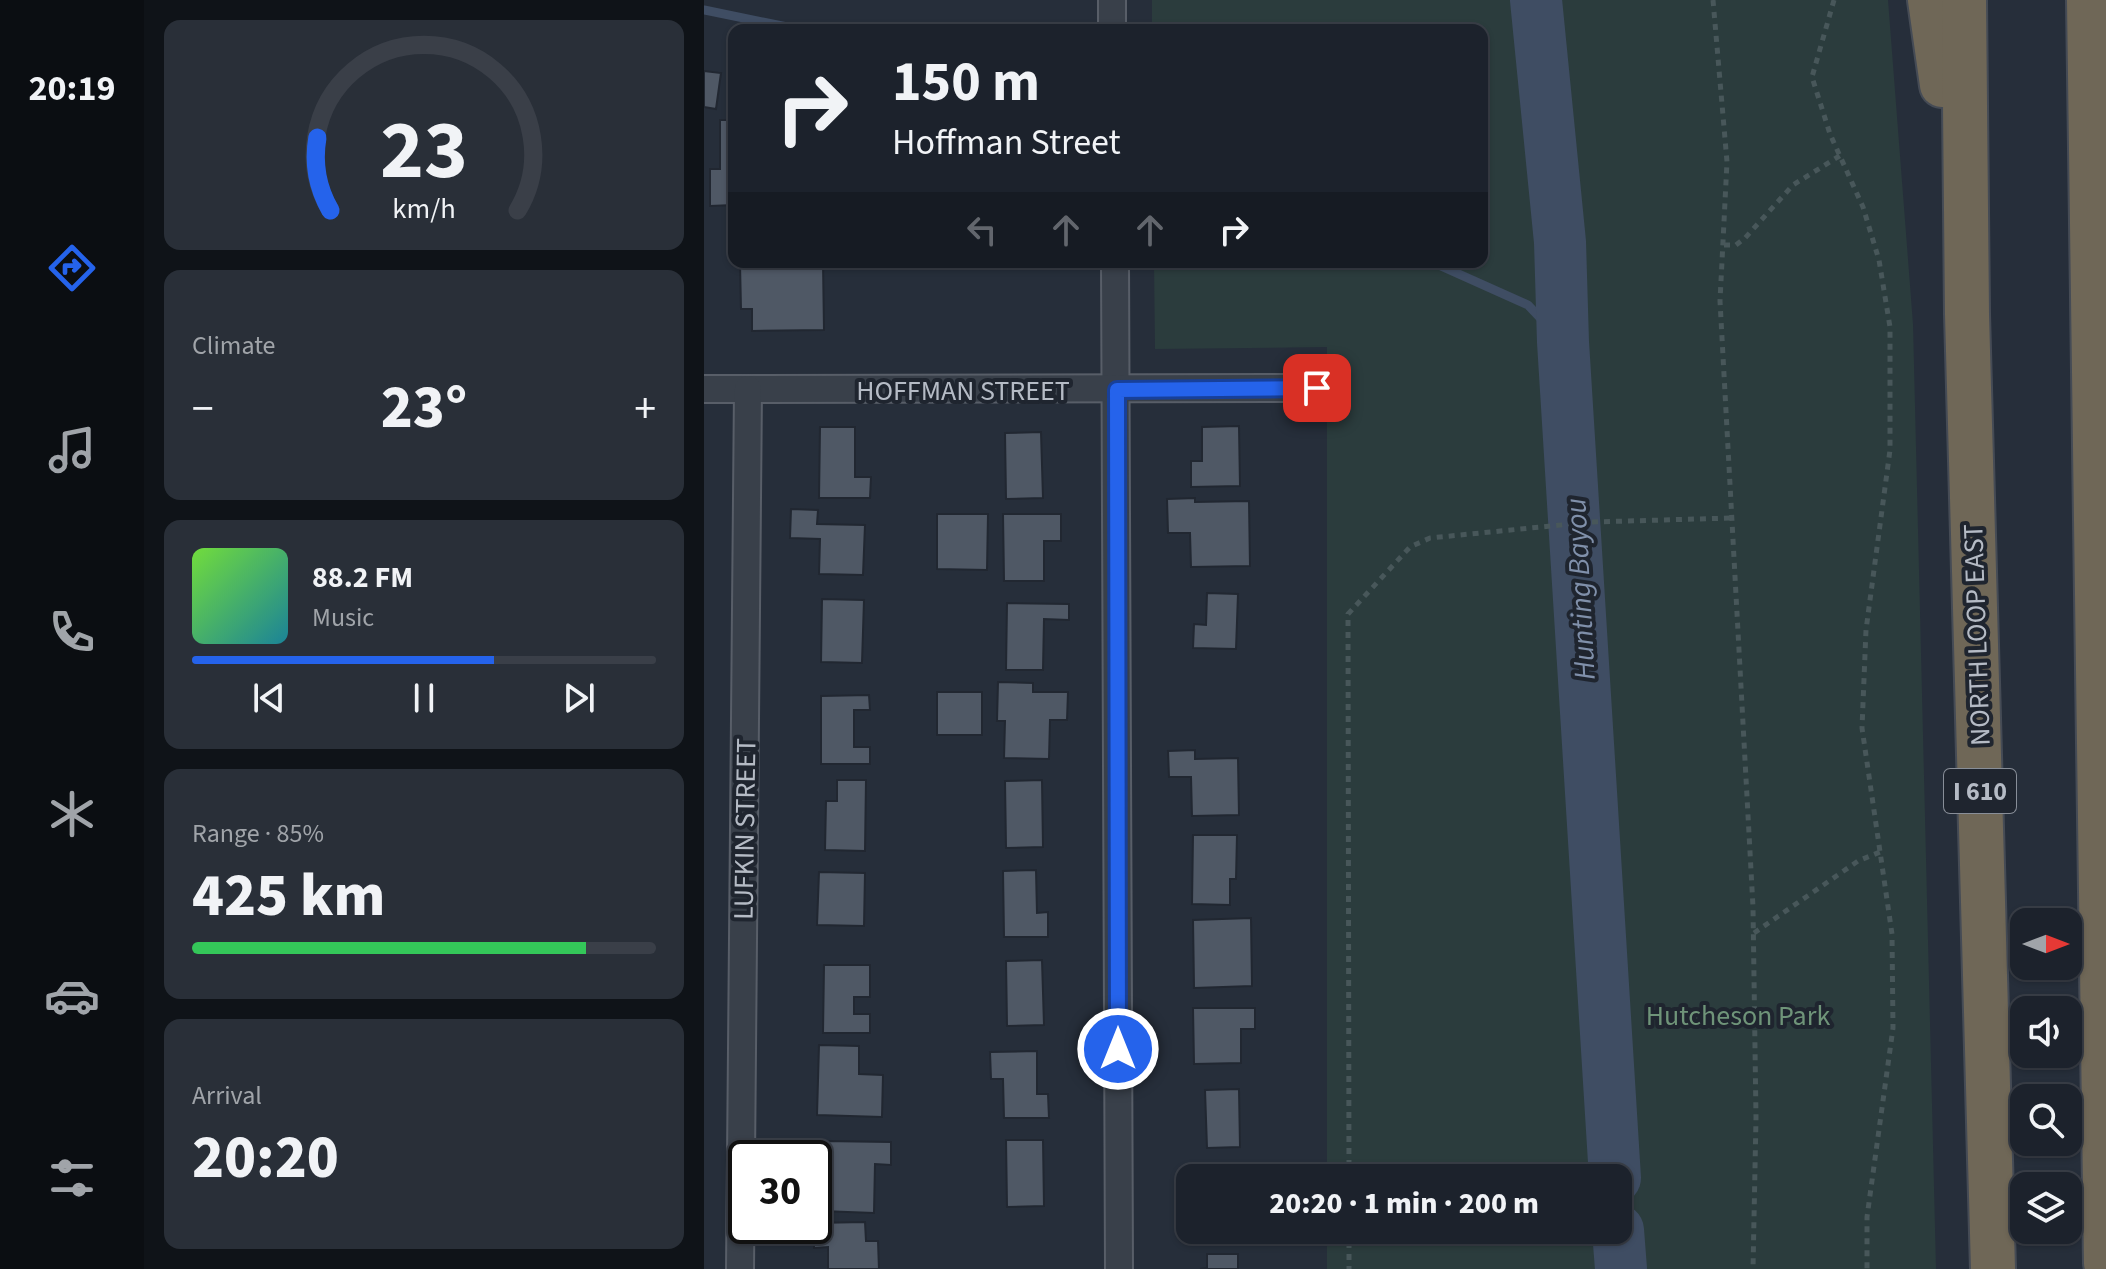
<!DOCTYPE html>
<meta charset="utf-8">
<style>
body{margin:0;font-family:"Source Sans 3",sans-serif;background:#292f38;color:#f1f3f6;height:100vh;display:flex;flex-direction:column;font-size:30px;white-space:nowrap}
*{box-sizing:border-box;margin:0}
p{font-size:26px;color:#a0a4a9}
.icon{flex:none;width:44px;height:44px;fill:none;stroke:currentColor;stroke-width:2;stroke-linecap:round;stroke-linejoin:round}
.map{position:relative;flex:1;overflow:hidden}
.drawer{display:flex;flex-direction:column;gap:20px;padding:20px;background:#0f1318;width:560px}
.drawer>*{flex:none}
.hud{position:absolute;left:24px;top:24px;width:760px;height:244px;border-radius:16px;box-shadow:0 2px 6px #0004,0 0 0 2px #3a3f48;background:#1c222c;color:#f1f3f6;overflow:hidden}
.needle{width:52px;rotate:90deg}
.fabs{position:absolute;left:1306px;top:908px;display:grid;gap:16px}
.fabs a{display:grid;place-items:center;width:72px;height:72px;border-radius:16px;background:#1c222c;box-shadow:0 2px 6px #0004,0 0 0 2px #3a3f48;font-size:40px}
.speed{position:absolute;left:24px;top:1140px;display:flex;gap:16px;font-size:40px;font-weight:700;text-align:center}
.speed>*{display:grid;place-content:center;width:104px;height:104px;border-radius:50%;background:#1c222c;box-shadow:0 2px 6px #0004,0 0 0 2px #3a3f48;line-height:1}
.speed .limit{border:4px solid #111;border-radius:12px;background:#fff;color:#111}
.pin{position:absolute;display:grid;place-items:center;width:68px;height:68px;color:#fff;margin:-34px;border-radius:16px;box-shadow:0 4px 12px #0006}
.me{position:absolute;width:88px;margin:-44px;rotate:0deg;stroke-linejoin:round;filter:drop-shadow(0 0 6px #0008)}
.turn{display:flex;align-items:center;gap:28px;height:168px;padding:0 32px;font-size:36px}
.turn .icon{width:104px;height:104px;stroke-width:2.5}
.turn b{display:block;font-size:56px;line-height:68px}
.lanes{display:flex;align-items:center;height:76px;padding:0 32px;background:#0003;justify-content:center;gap:40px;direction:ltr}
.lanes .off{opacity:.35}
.big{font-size:60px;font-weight:800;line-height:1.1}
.drawer .tile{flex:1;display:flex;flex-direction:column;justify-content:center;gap:12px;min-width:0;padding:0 28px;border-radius:16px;background:#292f38}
.drawer .dial{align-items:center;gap:0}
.dial svg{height:208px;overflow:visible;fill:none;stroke:#3a3f48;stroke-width:7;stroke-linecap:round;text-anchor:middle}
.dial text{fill:#f1f3f6;stroke:none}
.song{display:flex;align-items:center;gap:24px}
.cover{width:96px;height:96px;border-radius:12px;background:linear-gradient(135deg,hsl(100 70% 55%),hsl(190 70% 35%))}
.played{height:8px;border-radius:4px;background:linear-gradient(90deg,#2563eb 65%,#3a3f48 65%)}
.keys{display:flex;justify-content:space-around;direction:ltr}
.heat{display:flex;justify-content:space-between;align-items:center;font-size:44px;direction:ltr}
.charge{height:12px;border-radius:6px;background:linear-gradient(90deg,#34c759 85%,#3a3f48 0)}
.trip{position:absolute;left:472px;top:1164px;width:456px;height:80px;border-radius:16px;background:#1c222c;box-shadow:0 2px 6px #0004,0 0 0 2px #3a3f48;font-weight:800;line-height:80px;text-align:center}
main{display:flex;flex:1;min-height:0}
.menu{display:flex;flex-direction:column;width:144px;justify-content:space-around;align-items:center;background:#0b0e12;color:#a0a4a9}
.menu .icon{width:56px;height:56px}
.menu .current{color:#2563eb}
.menu b{font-size:36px;color:#f1f3f6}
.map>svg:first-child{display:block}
.green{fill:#2b3c3d}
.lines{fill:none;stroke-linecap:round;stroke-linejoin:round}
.stream{stroke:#3f4d63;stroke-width:9}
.river{stroke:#3f4d63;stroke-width:52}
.building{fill:#4f5865;stroke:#212731;stroke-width:2}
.minor-casing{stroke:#585e68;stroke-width:30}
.motorway-casing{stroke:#454b55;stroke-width:48}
.path{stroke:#48575a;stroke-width:5;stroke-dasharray:6 6;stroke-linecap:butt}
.minor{stroke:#39404a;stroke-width:26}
.motorway{stroke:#6f6757;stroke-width:44}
.route-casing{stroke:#184099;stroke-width:20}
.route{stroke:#2563eb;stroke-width:14}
.labels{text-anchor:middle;stroke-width:8;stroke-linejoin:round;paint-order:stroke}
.shield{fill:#1f252f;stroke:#888e98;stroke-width:2}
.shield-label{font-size:26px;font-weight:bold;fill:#b5bbc5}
.street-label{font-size:28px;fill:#b5bbc5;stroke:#1f252f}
.park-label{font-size:28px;fill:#6f9479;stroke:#1f252f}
.water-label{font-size:30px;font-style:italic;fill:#8090aa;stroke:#1f252f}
</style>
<main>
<nav class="menu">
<b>20:19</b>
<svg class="icon current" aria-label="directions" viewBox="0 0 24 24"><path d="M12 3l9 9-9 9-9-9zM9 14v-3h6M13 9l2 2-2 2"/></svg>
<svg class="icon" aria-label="music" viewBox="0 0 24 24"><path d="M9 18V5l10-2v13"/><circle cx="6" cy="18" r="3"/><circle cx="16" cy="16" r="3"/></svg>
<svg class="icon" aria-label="phone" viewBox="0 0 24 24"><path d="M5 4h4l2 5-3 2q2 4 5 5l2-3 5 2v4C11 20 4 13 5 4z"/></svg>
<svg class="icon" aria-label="climate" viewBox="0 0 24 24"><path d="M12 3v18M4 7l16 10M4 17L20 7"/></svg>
<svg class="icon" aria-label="car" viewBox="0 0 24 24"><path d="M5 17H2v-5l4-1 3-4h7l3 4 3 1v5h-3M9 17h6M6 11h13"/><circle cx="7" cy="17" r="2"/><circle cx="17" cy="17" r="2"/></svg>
<svg class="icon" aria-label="filters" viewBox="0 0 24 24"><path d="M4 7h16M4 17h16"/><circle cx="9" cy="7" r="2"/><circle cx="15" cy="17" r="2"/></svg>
</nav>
<section class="drawer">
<div class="tile dial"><svg viewBox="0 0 100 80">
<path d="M14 69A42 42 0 1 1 86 69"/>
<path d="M14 69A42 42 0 0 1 9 41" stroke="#2563eb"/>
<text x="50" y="56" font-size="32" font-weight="700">23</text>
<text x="50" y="72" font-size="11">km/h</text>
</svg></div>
<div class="tile"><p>Climate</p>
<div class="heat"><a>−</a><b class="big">23°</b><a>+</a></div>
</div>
<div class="tile">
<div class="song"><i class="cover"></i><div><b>88.2 FM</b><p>Music</p></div></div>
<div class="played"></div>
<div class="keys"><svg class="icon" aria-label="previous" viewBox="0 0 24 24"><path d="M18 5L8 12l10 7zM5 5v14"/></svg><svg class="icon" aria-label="pause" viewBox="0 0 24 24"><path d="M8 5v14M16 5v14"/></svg><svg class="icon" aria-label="next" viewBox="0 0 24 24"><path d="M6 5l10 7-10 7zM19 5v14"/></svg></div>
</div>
<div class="tile"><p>Range · 85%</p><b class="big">425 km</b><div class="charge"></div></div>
<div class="tile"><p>Arrival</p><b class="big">20:20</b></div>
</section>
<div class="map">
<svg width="1402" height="1269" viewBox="0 0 1402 1269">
<rect width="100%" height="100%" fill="#262e3a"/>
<polygon class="green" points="448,0 1184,0 1209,324 1232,1269 623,1269 623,1230 914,1230 914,1178 623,1178 623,347 451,349 450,262 778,262 778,30 448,30"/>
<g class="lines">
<g class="stream">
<polyline points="0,10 98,30"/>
<polyline points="728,262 824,305 859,342"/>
</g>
<g class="river">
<polyline points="832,0 856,242 859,342 911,1178"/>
<polyline points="914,1230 917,1269"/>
</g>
</g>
<g class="building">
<polygon points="0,71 17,73 12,109 0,107"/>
<polygon points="16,120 30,120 30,205 6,206 6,169 16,169"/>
<polygon points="119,262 120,330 48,331 48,309 37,309 36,264"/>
<polygon points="535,426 536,486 487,487 487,461 498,461 498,427"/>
<polygon points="116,427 151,427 151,477 167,477 166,498 115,498"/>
<polygon points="337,432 339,498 302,499 301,433"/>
<polygon points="491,498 491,502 545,501 546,566 487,567 486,533 464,533 463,499"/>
<polygon points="87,509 114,510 113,524 161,525 159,575 115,574 116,539 86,538"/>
<polygon points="233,514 284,514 283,570 233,569"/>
<polygon points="299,514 357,514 357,541 340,541 340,581 300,581"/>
<polygon points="503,593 534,594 532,649 489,648 490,624 502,625"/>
<polygon points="118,599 160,600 158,663 117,662"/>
<polygon points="303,603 365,604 365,620 340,619 339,670 302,670"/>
<polygon points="294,682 329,683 329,692 364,692 363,720 346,720 345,759 300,758 301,721 293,721"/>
<rect x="233" y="692" width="45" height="43"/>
<polygon points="165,695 166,710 150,710 150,747 166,747 166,764 117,764 117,696"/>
<polygon points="491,750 491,759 534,758 535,815 488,816 487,777 465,777 464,751"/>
<polygon points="133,780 162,780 161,851 121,850 122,801 133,801"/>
<polygon points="338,780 339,847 302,848 301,781"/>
<polygon points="489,835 533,835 532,879 526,879 526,905 488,904"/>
<polygon points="332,870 333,913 344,912 344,937 300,937 299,871"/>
<polygon points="115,872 161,873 160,926 113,925"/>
<polygon points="547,918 548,986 490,988 489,920"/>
<polygon points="338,960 340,1025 303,1026 302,961"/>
<polygon points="120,965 166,965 166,997 150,997 150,1014 166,1014 166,1033 119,1033"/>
<polygon points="489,1008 551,1008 551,1029 537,1029 537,1063 490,1064"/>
<polygon points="115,1045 155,1046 155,1074 179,1075 178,1117 113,1115"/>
<polygon points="333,1051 333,1094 344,1094 345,1118 300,1118 299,1079 287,1079 286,1052"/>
<polygon points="535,1089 536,1147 503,1148 501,1090"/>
<polygon points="302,1140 339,1140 340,1206 303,1207"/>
<polygon points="119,1141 187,1142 187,1165 171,1164 170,1213 117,1211"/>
<polygon points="490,1164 552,1166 551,1178 489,1178"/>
<polygon points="161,1222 162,1241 174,1241 175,1269 124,1269 124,1247 110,1248 110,1223"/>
<polygon points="487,1230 550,1230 549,1236 487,1234"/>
<polygon points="503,1254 534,1254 534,1269 496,1269 503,1268"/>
</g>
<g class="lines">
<defs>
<g id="minor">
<polyline points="408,0 408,30"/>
<polyline points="411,262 415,1269"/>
<polyline points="0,389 613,388"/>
<polyline points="36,1269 44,389"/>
</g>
<g id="motorway">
<polyline points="1226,0 1238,85"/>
<polyline points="1260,0 1263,314 1289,1269"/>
<polyline points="1385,0 1402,1263"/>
</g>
</defs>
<use href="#minor" class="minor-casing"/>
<use href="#motorway" class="motorway-casing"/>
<g class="path">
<polyline points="1009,0 1023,162 1016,301 1049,907 1052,1118 1049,1269"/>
<polyline points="1130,0 1108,77 1126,134 1159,207 1175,260 1186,327 1186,450 1162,630 1158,728 1188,934 1189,1028 1163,1217 1163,1269"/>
<polyline points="1020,245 1032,245 1041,238 1089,185 1137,155"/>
<polyline points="1050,933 1154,861 1176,852"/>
<polyline points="645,1178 644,614 706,547 726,538 887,522 1030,518"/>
<polyline points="645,1230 645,1269"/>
</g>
<use href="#minor" class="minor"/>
<use href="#motorway" class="motorway"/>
</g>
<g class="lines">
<defs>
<polyline id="route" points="414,1049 413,390 613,388"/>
</defs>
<use href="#route" class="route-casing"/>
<use href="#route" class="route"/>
</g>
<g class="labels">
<rect class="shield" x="1240" y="769" width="72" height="44" rx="6"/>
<g class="shield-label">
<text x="1276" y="800">I 610</text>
</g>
<g class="street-label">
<text x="259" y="400">HOFFMAN STREET</text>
<text transform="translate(1272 635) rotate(-92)" y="10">NORTH LOOP EAST</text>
<text transform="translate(40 829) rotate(-89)" y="10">LUFKIN STREET</text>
</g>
<g class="park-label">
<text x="1034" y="1025">Hutcheson Park</text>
</g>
<g class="water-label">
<text transform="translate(876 589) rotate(-93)" y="10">Hunting Bayou</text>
</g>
</g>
</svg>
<div class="fabs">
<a><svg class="needle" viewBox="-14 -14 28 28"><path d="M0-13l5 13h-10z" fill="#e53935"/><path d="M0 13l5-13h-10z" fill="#a0a4a9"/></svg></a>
<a><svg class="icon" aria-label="sound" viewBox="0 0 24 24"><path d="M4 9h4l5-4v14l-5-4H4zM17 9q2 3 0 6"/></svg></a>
<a><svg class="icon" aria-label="search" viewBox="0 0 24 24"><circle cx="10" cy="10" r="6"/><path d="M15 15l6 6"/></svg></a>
<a><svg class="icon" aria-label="layers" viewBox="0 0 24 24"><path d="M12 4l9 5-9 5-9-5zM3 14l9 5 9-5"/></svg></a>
</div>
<div class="speed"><div class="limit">30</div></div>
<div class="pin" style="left:613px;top:388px;background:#d93025"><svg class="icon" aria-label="arrive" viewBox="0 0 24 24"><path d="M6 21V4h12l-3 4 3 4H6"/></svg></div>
<svg class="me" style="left:414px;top:1049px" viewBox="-20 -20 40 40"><circle r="17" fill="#2563eb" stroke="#fff" stroke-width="3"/><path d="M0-11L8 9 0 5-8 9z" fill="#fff"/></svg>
<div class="trip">20:20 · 1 min · 200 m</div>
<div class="hud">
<div class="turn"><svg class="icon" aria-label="right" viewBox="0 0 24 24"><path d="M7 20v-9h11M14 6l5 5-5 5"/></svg><div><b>150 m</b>Hoffman Street</div></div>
<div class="lanes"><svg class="icon off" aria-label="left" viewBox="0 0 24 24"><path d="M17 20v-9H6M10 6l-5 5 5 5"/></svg><svg class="icon off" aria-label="ahead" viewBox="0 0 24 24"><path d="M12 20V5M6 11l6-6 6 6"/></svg><svg class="icon off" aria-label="ahead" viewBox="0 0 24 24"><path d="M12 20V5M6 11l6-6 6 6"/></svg><svg class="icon" aria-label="right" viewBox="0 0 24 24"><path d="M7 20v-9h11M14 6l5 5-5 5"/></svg></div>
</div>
</div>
</main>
